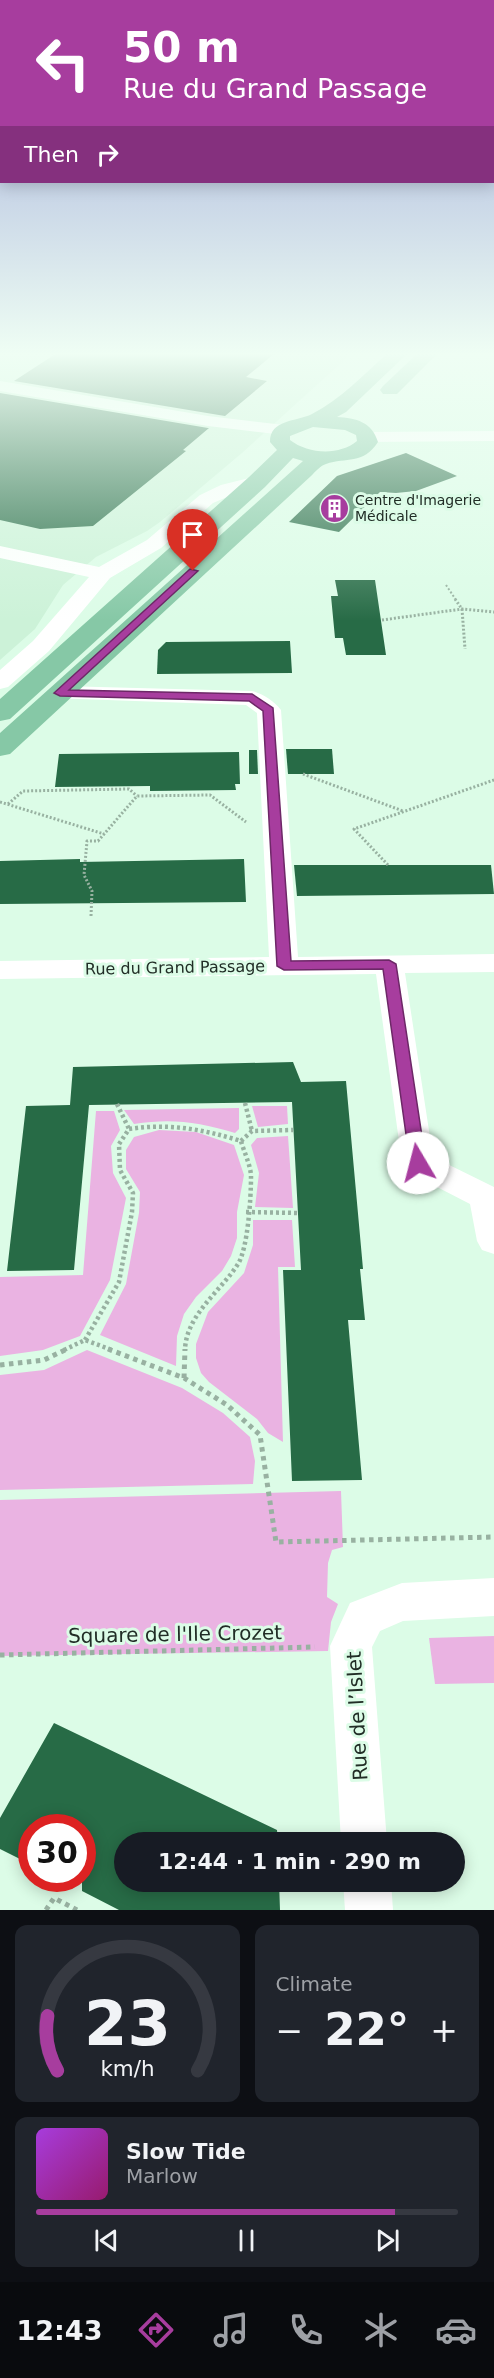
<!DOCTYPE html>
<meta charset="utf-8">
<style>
body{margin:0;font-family:"DejaVu Sans",sans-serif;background:#20242c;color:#f1f3f6;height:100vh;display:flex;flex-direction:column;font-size:22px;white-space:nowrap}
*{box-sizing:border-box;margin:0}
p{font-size:20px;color:#9ea1a6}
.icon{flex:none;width:33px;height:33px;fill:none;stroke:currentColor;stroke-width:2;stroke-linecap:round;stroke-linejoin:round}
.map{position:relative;height:1910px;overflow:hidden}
.details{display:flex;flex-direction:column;gap:15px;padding:15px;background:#0d0f14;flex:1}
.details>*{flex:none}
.guide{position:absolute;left:0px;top:0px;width:495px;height:183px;box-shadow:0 3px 15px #0003;background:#a73d9e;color:#fff;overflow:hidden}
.speed{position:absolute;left:18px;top:1814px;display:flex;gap:12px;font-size:30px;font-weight:700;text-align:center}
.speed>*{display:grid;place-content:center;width:78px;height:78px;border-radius:50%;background:#171b24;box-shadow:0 3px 15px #0003;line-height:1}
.speed .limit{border:9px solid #d22;background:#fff;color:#111}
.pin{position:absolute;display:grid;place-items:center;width:51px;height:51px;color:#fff;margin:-62px -26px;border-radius:50% 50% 50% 0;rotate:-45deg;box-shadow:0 0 6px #0007}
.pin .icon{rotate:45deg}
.me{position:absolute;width:66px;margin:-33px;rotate:352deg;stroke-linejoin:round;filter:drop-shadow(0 0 4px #0008)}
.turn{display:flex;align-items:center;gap:21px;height:126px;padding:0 24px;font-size:27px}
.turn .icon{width:78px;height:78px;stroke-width:2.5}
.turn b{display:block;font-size:42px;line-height:51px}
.then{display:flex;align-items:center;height:57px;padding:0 24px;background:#0003;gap:12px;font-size:22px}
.big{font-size:45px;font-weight:700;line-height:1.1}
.details .widget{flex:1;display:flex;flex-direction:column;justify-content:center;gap:9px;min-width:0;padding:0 21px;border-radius:12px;background:#20242c}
.details .dial{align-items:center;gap:0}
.dial svg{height:156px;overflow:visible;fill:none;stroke:#363941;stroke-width:7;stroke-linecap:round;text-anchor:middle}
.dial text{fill:#f1f3f6;stroke:none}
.song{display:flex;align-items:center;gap:18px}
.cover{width:72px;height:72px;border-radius:9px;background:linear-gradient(135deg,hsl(280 70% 55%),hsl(320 70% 35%))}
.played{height:6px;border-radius:3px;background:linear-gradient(90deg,#a73d9e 85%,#363941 85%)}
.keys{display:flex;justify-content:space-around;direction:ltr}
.heat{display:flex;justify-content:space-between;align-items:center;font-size:33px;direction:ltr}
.details .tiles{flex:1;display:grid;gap:15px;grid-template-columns:1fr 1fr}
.widget:last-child{grid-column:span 2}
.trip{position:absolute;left:114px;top:1832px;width:351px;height:60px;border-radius:30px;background:#171b24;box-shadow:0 3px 15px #0003;font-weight:700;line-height:60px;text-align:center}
.tabs{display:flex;height:96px;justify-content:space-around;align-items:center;background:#090b0e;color:#9ea1a6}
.tabs .icon{width:42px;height:42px}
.tabs .current{color:#a73d9e}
.tabs b{font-size:27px;color:#f1f3f6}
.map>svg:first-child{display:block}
.built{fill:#ccf2d8}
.green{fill:#eab3e2}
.building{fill:#276b46}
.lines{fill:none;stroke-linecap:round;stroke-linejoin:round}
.path-far3{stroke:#98b1a1;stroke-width:2;stroke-dasharray:2 2;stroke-linecap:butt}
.path-far2{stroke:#98b1a1;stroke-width:3;stroke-dasharray:2 2;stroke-linecap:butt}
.path-far1{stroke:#98b1a1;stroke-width:4.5;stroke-dasharray:3 3;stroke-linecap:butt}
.path{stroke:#98b1a1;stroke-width:5;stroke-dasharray:4.5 4.5;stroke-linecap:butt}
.minor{fill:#fff;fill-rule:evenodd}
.primary{fill:#86c8a6;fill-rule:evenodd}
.route{fill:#a73d9e;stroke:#6d2867;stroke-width:1.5}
.labels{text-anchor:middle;stroke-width:6;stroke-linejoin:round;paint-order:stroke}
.far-poi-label{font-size:14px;fill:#212d26;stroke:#dcfce7;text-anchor:start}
.street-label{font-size:16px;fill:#212d26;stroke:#dcfce7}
.near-street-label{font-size:20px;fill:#212d26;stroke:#dcfce7}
</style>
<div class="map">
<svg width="494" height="1910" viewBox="0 0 494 1910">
<rect width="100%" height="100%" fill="#dcfce7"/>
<polygon class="built" points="0,353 352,353 242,453 160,522 147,531 96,557 63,585 35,629 0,660"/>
<g class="green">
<polygon points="252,1106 287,1106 288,1124 258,1127"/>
<path d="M239 1108V1129L235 1133C198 1122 172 1118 134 1124L124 1110Z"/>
<polygon points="96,1111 114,1111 120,1130 111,1146 113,1173 126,1198 110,1280 80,1336 43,1350 0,1356 0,1277 83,1275"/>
<polygon points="159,1130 196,1132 234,1145 244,1175 237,1212 237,1238 231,1256 222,1271 196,1297 184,1314 177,1336 176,1366 100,1335 126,1284 139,1213 140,1192 126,1169 126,1150 134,1137"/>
<polygon points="288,1136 293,1208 255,1207 259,1173 251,1145 257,1138"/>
<polygon points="253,1220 292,1220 295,1267 278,1267 283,1442 268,1433 257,1419 209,1382 201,1373 196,1358 196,1344 208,1312 244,1273 253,1245"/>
<polygon points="87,1350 182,1388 223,1413 250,1437 255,1461 253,1484 0,1490 0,1375 44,1370"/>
<polygon points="341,1491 343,1547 332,1550 328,1563 327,1597 338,1604 331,1622 328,1651 0,1656 0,1500"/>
<polygon points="494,1636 494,1683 435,1684 429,1638"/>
</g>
<g class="building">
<polygon points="57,353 275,353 246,377 267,381 225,416 14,381"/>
<polygon points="0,393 208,428 209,428 183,450 186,451 93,526 40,529 0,520"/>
<polygon points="406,453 457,476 416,491 396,493 380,492 339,532 289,522 337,476"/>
<polygon points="335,580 375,580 386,655 346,655 343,638 335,638 331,596 338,596"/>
<polygon points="290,641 292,673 157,674 158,650 166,642"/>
<polygon points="286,749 332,749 334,774 288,774"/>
<polygon points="249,750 257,750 258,774 249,774"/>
<polygon points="239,752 240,784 235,784 236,790 150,791 150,786 55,787 59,754"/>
<polygon points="80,859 80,862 244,859 246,902 0,904 0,861"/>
<polygon points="294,865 491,865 494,894 297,896"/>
<polygon points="293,1062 301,1082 346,1081 363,1269 360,1269 365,1320 348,1320 362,1480 292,1481 283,1270 301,1270 292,1102 89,1105 74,1270 7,1271 26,1106 70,1105 73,1067"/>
<polygon points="54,1723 277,1830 278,1842 124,1842 124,1881 279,1881 280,1910 119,1910 82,1891 82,1827 32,1827 32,1865 0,1849 0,1818"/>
</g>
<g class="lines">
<polyline class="path-far3" points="446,585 456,600"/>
<g class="path-far2">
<polyline points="455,599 462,609 465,649"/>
<polyline points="382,620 462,609 494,612"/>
<polyline points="303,774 403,811"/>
<polyline points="0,802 104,834"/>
<polyline points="8,804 23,791 129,789 137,796"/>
<polyline points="388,865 354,829 494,780"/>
<polyline points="91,916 92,891 84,875 87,841 98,841 137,796 210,795 246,822"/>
</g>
<g class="path-far1">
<polyline points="245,1103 252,1131"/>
<polyline points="117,1104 129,1129"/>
<polyline points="241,1141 252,1131 293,1130"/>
<polyline points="246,1212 298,1213"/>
<path d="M85 1340 119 1282 132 1212 133 1193 120 1170 119 1144 129 1129C169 1123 202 1129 241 1141 244 1152 251 1166 251 1177 251 1197 248 1248 238 1264 220 1292 186 1315 185 1350"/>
<polyline points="64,1350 85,1340 112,1350"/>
</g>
<g class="path">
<polyline points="108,1349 184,1378 227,1405 260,1435 276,1542 494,1537"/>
<polyline points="0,1365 44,1360 67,1349"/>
<polyline points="184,1378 185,1349"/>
<polyline points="0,1655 315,1647"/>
<polyline points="46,1910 54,1898 77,1910"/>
</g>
<g class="minor">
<polygon points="0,381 208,416 284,425 290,426 293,430 290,434 284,435 208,426 0,391"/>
<polygon points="494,431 494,441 368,442 362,441 359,437 362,433 368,432"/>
<polygon points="257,476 264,478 266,482 264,486 234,494 213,503 161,548 110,578 49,651 8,687 0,689 0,670 33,641 89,577 0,558 0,546 99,567 147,540 200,495 221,485"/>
<path d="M60 686 252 691C263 694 274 701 281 710L298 957 494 954V972L405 973 433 1157 494 1187V1254L482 1250 477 1241 470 1204 406 1171 402 1163 376 974 0 979V961L269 957 257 713 246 705 52 698 48 693 52 688Z"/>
<polygon points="494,1578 494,1616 403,1621 380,1631 372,1647 387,1842 341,1842 330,1646 350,1603 402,1583"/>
<polygon points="343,1881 391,1881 393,1910 345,1910"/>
</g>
<g class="primary">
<path d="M388 353H408L346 412 337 417C356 418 372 422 378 442 363 465 346 457 326 464 321 465 315 472 311 476L10 754 0 756V733L303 461 293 458 265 487 10 719 0 721V699L249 477 277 450 270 442C270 419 296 422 312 414 341 399 363 375 388 353ZM313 427 345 430 356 435 357 441C339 456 308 454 290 440V436Z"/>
<polygon points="418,353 438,353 397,394 383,394 380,390 383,386"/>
</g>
</g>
<linearGradient id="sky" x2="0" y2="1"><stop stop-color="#9aa5d7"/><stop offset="0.57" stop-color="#effef4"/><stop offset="1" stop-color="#effef4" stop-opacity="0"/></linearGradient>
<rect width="494" height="621" fill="url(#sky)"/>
<polygon class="route" points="190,569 198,571 69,690 252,694 273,708 291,961 389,960 396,964 426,1163 424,1167 412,1167 410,1163 383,969 284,970 277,966 263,711 249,701 60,696 54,693"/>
<defs>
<symbol id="building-disc" viewBox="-11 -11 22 22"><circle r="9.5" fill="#a73d9e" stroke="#dcfce7"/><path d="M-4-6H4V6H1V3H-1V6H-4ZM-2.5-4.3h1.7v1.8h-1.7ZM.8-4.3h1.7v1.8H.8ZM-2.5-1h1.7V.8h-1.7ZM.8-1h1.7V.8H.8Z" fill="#fff"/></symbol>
</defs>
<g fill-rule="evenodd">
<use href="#building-disc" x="318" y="492" width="33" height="33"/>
</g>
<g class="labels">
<g class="far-poi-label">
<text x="355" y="505">Centre d'Imagerie<tspan x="355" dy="16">Médicale</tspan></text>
</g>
<g class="street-label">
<text transform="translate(175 967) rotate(-1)" y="6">Rue du Grand Passage</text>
</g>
<g class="near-street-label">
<text transform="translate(175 1634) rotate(-1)" y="7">Square de l'Ile Crozet</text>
<text transform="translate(357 1716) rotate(-93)" y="7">Rue de l’Islet</text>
</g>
</g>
</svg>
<div class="speed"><div class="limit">30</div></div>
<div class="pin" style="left:193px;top:571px;background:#d93025"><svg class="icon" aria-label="arrive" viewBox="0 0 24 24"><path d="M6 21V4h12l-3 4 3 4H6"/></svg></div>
<svg class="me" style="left:418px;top:1163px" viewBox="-20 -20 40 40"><circle r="19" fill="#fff"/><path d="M0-13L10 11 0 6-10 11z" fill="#a73d9e"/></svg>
<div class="trip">12:44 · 1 min · 290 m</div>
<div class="guide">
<div class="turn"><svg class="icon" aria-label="left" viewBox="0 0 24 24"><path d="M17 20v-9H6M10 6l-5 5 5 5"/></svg><div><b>50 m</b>Rue du Grand Passage</div></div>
<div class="then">Then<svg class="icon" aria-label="right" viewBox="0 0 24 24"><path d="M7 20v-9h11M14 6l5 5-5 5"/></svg></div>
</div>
</div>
<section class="details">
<div class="tiles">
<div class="widget dial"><svg viewBox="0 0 100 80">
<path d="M14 69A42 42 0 1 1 86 69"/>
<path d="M14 69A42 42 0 0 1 9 41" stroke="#a73d9e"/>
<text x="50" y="56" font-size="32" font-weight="700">23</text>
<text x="50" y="72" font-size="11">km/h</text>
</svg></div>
<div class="widget"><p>Climate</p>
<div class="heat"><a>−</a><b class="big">22°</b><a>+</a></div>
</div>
<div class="widget">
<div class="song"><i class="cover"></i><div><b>Slow Tide</b><p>Marlow</p></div></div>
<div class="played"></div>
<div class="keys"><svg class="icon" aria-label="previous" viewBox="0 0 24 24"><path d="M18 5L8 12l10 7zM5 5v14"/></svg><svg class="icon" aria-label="pause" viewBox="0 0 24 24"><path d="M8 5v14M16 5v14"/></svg><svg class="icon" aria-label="next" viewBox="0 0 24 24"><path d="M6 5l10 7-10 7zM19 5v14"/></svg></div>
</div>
</div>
</section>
<nav class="tabs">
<b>12:43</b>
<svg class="icon current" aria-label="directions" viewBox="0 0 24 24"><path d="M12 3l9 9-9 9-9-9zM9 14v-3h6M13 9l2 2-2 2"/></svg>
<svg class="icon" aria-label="music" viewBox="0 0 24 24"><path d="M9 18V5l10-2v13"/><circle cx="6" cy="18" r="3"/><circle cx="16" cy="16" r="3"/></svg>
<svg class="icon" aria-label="phone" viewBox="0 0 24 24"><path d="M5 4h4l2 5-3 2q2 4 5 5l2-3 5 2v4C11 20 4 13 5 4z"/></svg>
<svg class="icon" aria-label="climate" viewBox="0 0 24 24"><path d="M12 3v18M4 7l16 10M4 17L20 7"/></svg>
<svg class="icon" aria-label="car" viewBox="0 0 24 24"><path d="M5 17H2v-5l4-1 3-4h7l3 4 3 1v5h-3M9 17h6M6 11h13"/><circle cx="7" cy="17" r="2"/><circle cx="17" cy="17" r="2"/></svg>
</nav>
